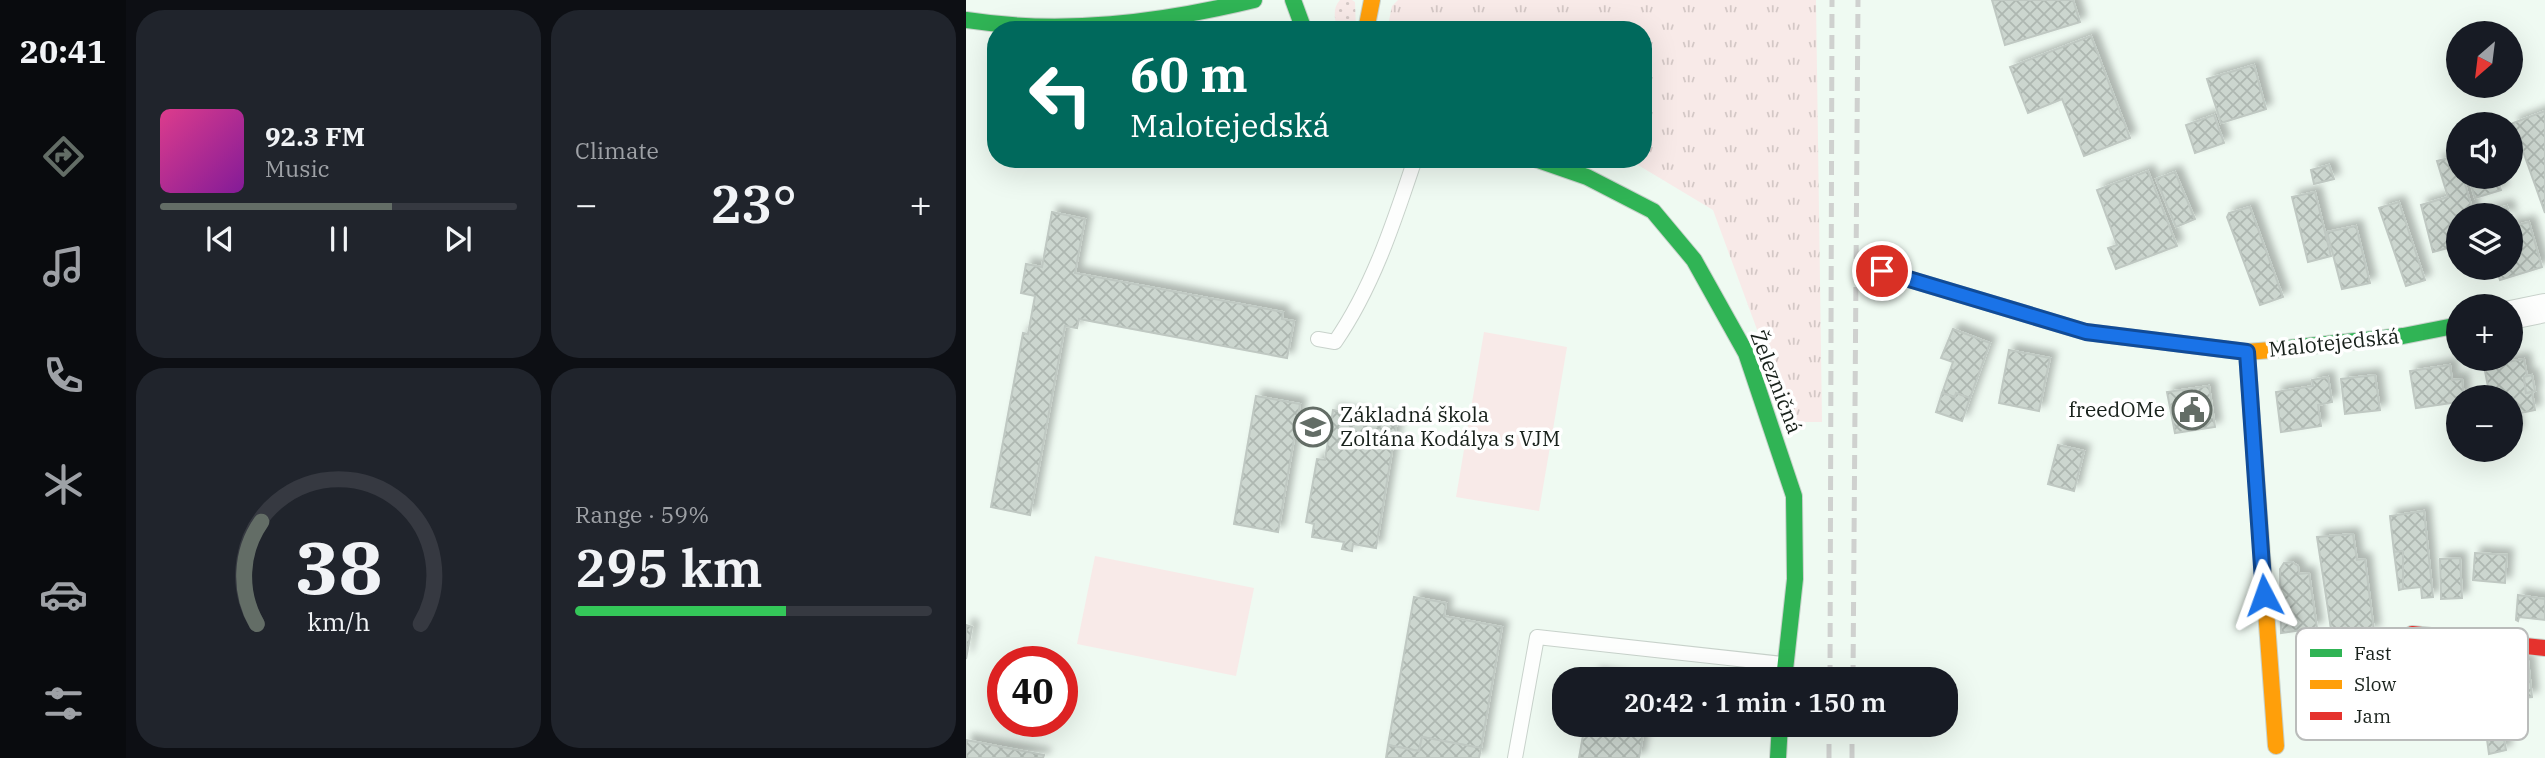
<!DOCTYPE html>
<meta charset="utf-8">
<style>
body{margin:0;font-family:"IBM Plex Serif",serif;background:#20242c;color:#f1f3f6;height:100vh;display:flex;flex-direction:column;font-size:26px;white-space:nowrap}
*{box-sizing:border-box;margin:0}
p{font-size:23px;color:#9ea1a6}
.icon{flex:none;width:38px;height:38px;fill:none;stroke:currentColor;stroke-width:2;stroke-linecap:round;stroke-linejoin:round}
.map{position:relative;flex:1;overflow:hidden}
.details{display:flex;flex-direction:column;gap:10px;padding:10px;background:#0d0f14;width:840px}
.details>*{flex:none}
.hud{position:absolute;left:21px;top:21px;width:665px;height:147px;border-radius:28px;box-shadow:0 7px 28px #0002;background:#00695c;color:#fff;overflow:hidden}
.needle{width:46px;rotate:208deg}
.fabs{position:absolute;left:1480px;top:21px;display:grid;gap:14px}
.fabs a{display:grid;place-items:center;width:77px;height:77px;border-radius:50%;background:#171b24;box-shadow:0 7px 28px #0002;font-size:35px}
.speed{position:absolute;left:21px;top:646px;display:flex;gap:14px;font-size:35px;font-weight:700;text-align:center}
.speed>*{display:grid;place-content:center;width:91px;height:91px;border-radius:50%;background:#171b24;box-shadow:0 7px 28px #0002;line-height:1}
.speed .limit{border:10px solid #d22;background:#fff;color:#111}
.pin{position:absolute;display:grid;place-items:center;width:60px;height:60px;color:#fff;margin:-30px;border:4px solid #fff;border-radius:50%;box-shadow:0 2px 7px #0007}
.me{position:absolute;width:77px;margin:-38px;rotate:356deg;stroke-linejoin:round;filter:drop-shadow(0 0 5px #0008)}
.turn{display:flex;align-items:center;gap:24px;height:147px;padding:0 28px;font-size:32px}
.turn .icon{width:91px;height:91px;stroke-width:2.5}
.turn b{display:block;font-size:49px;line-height:60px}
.big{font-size:52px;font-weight:600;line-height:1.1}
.details .tile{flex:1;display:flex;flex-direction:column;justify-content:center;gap:10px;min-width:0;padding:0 24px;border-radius:28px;background:#20242c}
.details .dial{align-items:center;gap:0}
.dial svg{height:182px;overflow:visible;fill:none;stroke:#363941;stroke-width:7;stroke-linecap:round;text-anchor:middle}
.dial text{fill:#f1f3f6;stroke:none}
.song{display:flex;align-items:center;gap:21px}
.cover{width:84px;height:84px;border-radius:10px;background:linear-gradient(135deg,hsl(330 70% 55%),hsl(290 70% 35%))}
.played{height:7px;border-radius:4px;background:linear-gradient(90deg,#636d66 65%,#363941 65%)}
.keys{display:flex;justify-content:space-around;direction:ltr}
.heat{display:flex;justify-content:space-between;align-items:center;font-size:38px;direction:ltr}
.charge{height:10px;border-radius:5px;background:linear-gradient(90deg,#34c759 59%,#363941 0)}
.details .tiles{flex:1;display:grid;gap:10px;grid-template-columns:repeat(2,1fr)}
.trip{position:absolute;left:586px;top:667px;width:406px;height:70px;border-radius:28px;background:#171b24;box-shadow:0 7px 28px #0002;font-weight:600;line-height:70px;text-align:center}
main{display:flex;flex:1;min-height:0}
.dock{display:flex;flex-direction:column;width:126px;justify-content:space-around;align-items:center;background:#090b0e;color:#9ea1a6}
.dock .icon{width:49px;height:49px}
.dock .on{color:#636d66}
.dock b{font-size:32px;color:#f1f3f6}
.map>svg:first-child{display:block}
.grass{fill:url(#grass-dots)}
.park{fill:url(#park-tufts)}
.garden{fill:#f8eae8}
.building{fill:url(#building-cross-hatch);stroke:#bfc8c2;stroke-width:2;filter:url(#shadow)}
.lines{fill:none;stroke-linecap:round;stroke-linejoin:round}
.lane-casing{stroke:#c8d2cb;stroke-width:16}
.street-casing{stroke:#c8d2cb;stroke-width:30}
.fast-casing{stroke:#c8d2cb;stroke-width:18}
.slow-casing{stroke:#c8d2cb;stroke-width:18}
.jam-casing{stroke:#c8d2cb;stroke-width:18}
.lane{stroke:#fdfefd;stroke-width:14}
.street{stroke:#fdfefd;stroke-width:28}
.fast{stroke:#30b455;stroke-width:16}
.slow{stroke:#ff9f0a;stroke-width:16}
.jam{stroke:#e5322d;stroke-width:16}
.rail{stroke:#cfd1cf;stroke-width:5;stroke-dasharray:14 7;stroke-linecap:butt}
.route-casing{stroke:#114b97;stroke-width:18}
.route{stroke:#1a73e8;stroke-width:12}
.labels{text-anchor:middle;stroke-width:7;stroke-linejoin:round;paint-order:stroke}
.street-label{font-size:21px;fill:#18211b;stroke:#fff}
.poi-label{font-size:21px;fill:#18211b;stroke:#fff;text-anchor:end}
.key{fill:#fff;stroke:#babcbb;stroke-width:2}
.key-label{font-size:19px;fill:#18211b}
</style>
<main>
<nav class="dock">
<b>20:41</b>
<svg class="icon on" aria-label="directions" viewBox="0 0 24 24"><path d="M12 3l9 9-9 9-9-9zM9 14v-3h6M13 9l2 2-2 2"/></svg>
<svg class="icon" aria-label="music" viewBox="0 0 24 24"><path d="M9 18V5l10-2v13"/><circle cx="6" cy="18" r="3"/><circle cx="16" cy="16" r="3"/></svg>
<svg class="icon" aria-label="phone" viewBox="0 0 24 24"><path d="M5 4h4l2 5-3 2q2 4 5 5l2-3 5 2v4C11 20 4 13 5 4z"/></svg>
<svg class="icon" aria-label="climate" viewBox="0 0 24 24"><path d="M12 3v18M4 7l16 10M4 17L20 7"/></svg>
<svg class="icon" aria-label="car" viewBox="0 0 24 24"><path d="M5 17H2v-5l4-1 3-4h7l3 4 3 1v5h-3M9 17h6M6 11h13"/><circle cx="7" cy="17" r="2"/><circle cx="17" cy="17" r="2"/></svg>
<svg class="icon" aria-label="filters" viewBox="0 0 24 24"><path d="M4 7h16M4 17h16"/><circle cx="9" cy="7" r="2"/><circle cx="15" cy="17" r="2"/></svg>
</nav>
<section class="details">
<div class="tiles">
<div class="tile">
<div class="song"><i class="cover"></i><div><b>92.3 FM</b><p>Music</p></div></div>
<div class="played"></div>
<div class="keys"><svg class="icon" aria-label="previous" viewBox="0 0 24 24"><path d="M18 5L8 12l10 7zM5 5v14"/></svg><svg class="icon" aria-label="pause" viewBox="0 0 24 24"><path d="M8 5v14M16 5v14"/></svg><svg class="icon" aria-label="next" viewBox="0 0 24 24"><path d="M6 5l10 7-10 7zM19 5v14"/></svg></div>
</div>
<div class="tile"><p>Climate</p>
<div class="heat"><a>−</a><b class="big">23°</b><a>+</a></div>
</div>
<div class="tile dial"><svg viewBox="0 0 100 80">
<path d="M14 69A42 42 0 1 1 86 69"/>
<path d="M14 69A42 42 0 0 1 16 24" stroke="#636d66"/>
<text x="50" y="56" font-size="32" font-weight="700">38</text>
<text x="50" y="72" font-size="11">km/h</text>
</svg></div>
<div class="tile"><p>Range · 59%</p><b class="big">295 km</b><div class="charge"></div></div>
</div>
</section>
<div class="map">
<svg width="1579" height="758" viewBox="0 0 1579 758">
<defs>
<pattern id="grass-dots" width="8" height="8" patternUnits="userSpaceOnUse" patternTransform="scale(1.75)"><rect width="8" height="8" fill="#f8eae8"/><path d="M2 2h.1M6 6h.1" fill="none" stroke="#d4c8c6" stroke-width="1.8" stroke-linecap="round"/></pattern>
<pattern id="park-tufts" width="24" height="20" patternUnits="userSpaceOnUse" patternTransform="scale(1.75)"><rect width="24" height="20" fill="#f8eae8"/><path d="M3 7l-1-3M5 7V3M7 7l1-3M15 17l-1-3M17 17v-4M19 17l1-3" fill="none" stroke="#d4c8c6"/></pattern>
<pattern id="building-cross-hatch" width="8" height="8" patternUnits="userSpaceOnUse" patternTransform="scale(1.75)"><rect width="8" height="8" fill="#ccd6cf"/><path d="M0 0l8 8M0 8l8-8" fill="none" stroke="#aeb7b1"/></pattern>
<filter id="shadow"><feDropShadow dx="6" dy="-6" stdDeviation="3.5" flood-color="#0004"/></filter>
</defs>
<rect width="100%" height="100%" fill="#effaf2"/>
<path class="grass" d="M374 0H386L389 2 390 30H371C369 19 366 8 374 0Z"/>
<polygon class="park" points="432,0 850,0 856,422 825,422 747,210 662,159 677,159 677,30 421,30 426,6"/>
<g class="garden">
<polygon points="518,332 601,347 573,511 490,497"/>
<polygon points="129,556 288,588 270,676 111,644"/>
</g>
<g class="building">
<polygon points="1026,0 1107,0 1114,22 1039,45"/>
<polygon points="1125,36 1164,138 1118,156 1096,99 1062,113 1044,67"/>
<polygon points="1288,65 1300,109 1255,123 1241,79"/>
<polygon points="1579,111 1579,213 1547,123"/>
<polygon points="1248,115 1258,143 1229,153 1220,125"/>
<polygon points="1491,156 1493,177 1497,177 1508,215 1493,215 1493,245 1467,252 1455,205 1482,197 1471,161"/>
<polygon points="1363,165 1368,179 1348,184 1345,170"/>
<polygon points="1182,171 1211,246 1150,269 1142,248 1151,245 1131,190"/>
<polygon points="1209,172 1229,219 1210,227 1190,179"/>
<polygon points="1519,177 1531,177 1535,190 1509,198 1504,181"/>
<polygon points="1349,192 1365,256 1342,262 1326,197"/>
<polygon points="1433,202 1459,280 1440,286 1413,208"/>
<polygon points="1541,206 1544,215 1514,215 1514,214"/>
<polygon points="1284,207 1317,297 1294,305 1261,217 1263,213"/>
<polygon points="86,212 119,219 109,273 317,312 316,319 328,321 321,358 113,319 111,328 99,326 64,515 25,507 57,333 62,334 69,296 55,293 60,264 76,267"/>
<polygon points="1545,219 1547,226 1563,222 1576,267 1534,280 1530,268 1545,268"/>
<polygon points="1390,226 1404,283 1376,289 1361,232"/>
<polygon points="987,329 1024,343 1004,398 990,393 989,397 976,393 987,362 975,358"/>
<polygon points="1043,350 1084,358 1073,411 1033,403"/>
<polygon points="1558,359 1561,376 1558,377 1560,393 1566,392 1569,410 1545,415 1545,397 1524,397 1518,366"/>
<polygon points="1484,365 1486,380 1496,379 1498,397 1493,397 1493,402 1450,408 1444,371"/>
<polygon points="1409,375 1414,410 1379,414 1375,379"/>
<polygon points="1566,375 1569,391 1560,393 1558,377"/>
<polygon points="1362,377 1366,402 1352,405 1355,426 1315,432 1310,392 1347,386 1346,380"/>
<polygon points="1243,386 1249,427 1209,433 1201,392"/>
<polygon points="976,393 989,397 990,393 1004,398 996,421 970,412"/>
<polygon points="290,396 334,404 312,532 268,524"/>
<polygon points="367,410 431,421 410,548 387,544 386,551 376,549 378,542 346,537 348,524 340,522 351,459 359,460"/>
<polygon points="1548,414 1551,432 1545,433 1545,415"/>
<polygon points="1092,445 1118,451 1108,491 1082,484"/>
<polygon points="1458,511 1467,597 1456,598 1455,587 1437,589 1437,551 1428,552 1424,516"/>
<polygon points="1387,534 1391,560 1399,559 1408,631 1366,636 1351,537"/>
<polygon points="1437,551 1437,589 1433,590 1428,552"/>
<polygon points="1509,553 1541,555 1539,583 1507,580"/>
<polygon points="1494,558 1496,598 1475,599 1474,559"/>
<polygon points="1326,562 1332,566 1333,574 1343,573 1351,628 1315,633 1314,569 1318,563"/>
<polygon points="1552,595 1579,599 1579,620 1553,617 1552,621 1550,620"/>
<polygon points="448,597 480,603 478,616 536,627 515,748 456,737 453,751 422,745"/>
<polygon points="0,625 6,627 0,659"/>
<polygon points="1562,660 1566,697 1532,700 1528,663"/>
<polygon points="629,674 657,679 628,679"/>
<polygon points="1535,722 1540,750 1523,754 1519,725"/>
<polygon points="619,724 679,724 673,758 613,758"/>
<polygon points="456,737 515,748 513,758 420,758 422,745 453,751"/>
<polygon points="0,740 78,755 77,758 0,758"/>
</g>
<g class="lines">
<defs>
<g id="lane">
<path d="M352 339 369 342C407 287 428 222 449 159"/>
<polyline points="549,758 571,637 817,664"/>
</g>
<polyline id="street" points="1545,315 1579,308"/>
<g id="fast">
<polyline points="327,0 338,30"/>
<path d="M0 20C97 35 193 23 288 0"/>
<polyline points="569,159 621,177 687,211 728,260 780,353 828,496 829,579 818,679"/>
<polyline points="1305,350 1437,336 1493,325"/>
<polyline points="812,758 814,724"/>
</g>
<g id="slow">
<polyline points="400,30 406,0"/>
<polyline points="916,271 1120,332 1281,352 1305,350"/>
<polyline points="1281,352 1310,746"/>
</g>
<polyline id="jam" points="1446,634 1579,648"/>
</defs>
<use href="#lane" class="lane-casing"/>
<use href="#street" class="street-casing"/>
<use href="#fast" class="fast-casing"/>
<use href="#slow" class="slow-casing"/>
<use href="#jam" class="jam-casing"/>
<use href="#lane" class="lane"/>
<use href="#street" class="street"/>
<use href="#fast" class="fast"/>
<use href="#slow" class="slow"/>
<use href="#jam" class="jam"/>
<g class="rail">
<polyline points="864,679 866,0"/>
<polyline points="887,679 892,0"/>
<polyline points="863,758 863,724"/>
<polyline points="886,758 886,724"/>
</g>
</g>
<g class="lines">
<defs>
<polyline id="route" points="916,271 1120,332 1281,352 1298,595"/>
</defs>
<use href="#route" class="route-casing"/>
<use href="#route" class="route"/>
</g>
<defs>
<symbol id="civic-ring" viewBox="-11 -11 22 22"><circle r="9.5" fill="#fff" stroke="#636d66" stroke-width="1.5"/><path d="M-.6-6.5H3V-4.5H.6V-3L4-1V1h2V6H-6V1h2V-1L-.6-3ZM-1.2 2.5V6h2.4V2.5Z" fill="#636d66"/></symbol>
<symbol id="school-ring" viewBox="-11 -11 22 22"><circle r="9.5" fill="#fff" stroke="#636d66" stroke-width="1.5"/><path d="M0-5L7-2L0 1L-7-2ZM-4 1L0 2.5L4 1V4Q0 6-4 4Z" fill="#636d66"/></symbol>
</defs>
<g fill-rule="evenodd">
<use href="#civic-ring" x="1204" y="388" width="44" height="44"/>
<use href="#school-ring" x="325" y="405" width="44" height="44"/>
</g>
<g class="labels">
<g class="street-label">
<text transform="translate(1368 343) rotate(-6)" y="7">Malotejedská</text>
<text transform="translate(810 382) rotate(69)" y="7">Železničná</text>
</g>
<g class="poi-label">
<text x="1199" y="417">freedOMe</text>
<text x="374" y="422" text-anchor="start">Základná škola<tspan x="374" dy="24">Zoltána Kodálya s VJM</tspan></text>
</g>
</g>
<rect x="1330" y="628" width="232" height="112" rx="10" class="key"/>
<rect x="1344" y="649" width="32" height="8" fill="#30b455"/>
<rect x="1344" y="680" width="32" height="9" fill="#ff9f0a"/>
<rect x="1344" y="712" width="32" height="8" fill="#e5322d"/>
<g class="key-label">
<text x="1388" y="660">Fast</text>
<text x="1388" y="691">Slow</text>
<text x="1388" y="723">Jam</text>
</g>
</svg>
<div class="fabs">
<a><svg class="needle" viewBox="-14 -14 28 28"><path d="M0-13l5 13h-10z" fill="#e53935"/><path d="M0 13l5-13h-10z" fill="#9ea1a6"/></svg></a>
<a><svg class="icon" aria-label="sound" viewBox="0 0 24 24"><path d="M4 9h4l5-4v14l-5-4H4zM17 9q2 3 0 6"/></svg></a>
<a><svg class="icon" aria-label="layers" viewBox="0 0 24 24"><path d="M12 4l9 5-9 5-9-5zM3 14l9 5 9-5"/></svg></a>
<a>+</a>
<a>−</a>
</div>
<div class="speed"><div class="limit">40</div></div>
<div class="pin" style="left:916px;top:271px;background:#d93025"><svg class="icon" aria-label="arrive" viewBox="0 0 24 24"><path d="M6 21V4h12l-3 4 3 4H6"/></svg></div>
<svg class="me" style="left:1298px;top:595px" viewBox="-20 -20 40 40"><path d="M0-17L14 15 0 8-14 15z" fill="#1a73e8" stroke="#fff" stroke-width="4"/></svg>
<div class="trip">20:42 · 1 min · 150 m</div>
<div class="hud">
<div class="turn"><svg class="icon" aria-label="left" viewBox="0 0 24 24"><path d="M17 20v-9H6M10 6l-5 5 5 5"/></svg><div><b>60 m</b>Malotejedská</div></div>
</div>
</div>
</main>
